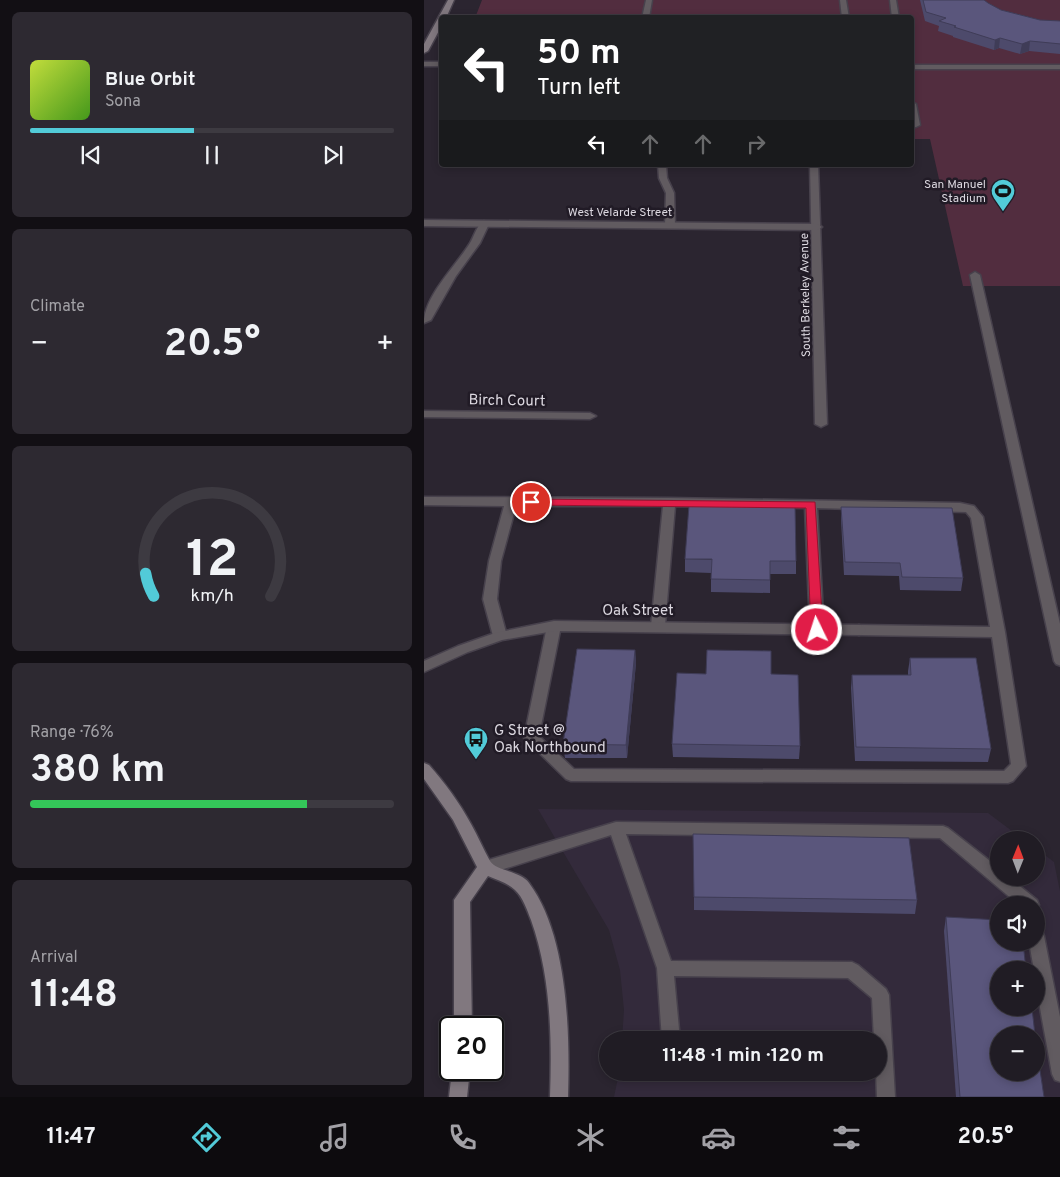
<!DOCTYPE html>
<meta charset="utf-8">
<style>
body{margin:0;font-family:Overpass,sans-serif;background:#2d2931;color:#f1f3f6;height:100vh;display:flex;flex-direction:column;font-size:19px;white-space:nowrap}
*{box-sizing:border-box;margin:0}
p{font-size:16px;color:#a2a1a6}
.icon{flex:none;width:28px;height:28px;fill:none;stroke:currentColor;stroke-width:2;stroke-linecap:round;stroke-linejoin:round}
.map{position:relative;flex:1;overflow:hidden}
.details{display:flex;flex-direction:column;gap:12px;padding:12px;background:#120f14;width:424px}
.details>*{flex:none}
.hud{position:absolute;left:15px;top:15px;width:475px;height:152px;border-radius:5px;box-shadow:0 2px 8px #0003,0 0 0 1px #3d3a41;background:#202124;color:#fff;overflow:hidden}
.needle{width:32px;rotate:1deg}
.controls{position:absolute;left:566px;top:831px;display:grid;gap:10px}
.controls a{display:grid;place-items:center;width:55px;height:55px;border-radius:50%;background:#201c24;box-shadow:0 2px 8px #0003,0 0 0 1px #3d3a41;font-size:25px}
.speed{position:absolute;left:15px;top:1016px;display:flex;gap:10px;font-size:25px;font-weight:700;text-align:center}
.speed>*{display:grid;place-content:center;width:65px;height:65px;border-radius:50%;background:#201c24;box-shadow:0 2px 8px #0003,0 0 0 1px #3d3a41;line-height:1}
.speed .limit{border:2px solid #111;border-radius:8px;background:#fff;color:#111}
.pin{position:absolute;display:grid;place-items:center;width:42px;height:42px;color:#fff;margin:-21px;border:2px solid #fff;border-radius:50%;box-shadow:0 1px 5px #0007}
.me{position:absolute;width:55px;margin:-28px;rotate:356deg;stroke-linejoin:round;filter:drop-shadow(0 0 4px #0008)}
.turn{display:flex;align-items:center;gap:18px;height:105px;padding:0 15px;font-size:22px}
.turn .icon{width:65px;height:65px;stroke-width:2.5}
.turn b{display:block;font-size:35px;line-height:42px}
.lanes{display:flex;align-items:center;height:48px;padding:0 15px;background:#0003;justify-content:center;gap:25px;direction:ltr}
.lanes .off{opacity:.35}
.big{font-size:38px;font-weight:700;line-height:1.1}
.details .card{flex:1;display:flex;flex-direction:column;justify-content:center;gap:8px;min-width:0;padding:0 18px;border-radius:8px;background:#2d2931}
.details .dial{align-items:center;gap:0}
.dial svg{height:130px;overflow:visible;fill:none;stroke:#3d3a41;stroke-width:7;stroke-linecap:round;text-anchor:middle}
.dial text{fill:#f1f3f6;stroke:none}
.song{display:flex;align-items:center;gap:15px}
.cover{width:60px;height:60px;border-radius:8px;background:linear-gradient(135deg,hsl(70 70% 55%),hsl(100 70% 35%))}
.played{height:5px;border-radius:2px;background:linear-gradient(90deg,#52cbd8 45%,#3d3a41 45%)}
.keys{display:flex;justify-content:space-around;direction:ltr}
.heat{display:flex;justify-content:space-between;align-items:center;font-size:28px;direction:ltr}
.charge{height:8px;border-radius:4px;background:linear-gradient(90deg,#34c759 76%,#3d3a41 0)}
.trip{position:absolute;left:175px;top:1031px;width:288px;height:50px;border-radius:25px;background:#201c24;box-shadow:0 2px 8px #0003,0 0 0 1px #3d3a41;font-weight:700;line-height:50px;text-align:center}
.tabs{display:flex;height:80px;justify-content:space-around;align-items:center;background:#0d0b0e;color:#a2a1a6}
.tabs .icon{width:35px;height:35px}
.tabs .current{color:#52cbd8}
.tabs b{font-size:22px;color:#f1f3f6}
main{display:flex;flex:1;min-height:0}
.map>svg:first-child{display:block}
.built{fill:#332a3b;fill-rule:evenodd}
.green{fill:#522d3f}
.lines{fill:none;stroke-linecap:round;stroke-linejoin:round}
.service-casing{stroke:#47414c;stroke-width:3}
.minor-casing{stroke:#47414c;stroke-width:3}
.secondary-casing{stroke:#47414c;stroke-width:3}
.service{fill:#615b60;fill-rule:evenodd}
.minor{fill:#615b60;fill-rule:evenodd}
.secondary{fill:#81787f;fill-rule:evenodd}
.wall{fill:#4d4a6b}
.shaded-wall{fill:#3f3c57}
.building{fill:#5a567c;stroke:#3f3c57}
.route{fill:#e11d48;stroke:#92132f}
.labels{text-anchor:middle;stroke-width:5;stroke-linejoin:round;paint-order:stroke}
.far-poi-label{font-size:12px;fill:#dbd7df;stroke:#211b26;text-anchor:end}
.far-street-label{font-size:12px;fill:#dbd7df;stroke:#211b26}
.street-label{font-size:15px;fill:#dbd7df;stroke:#211b26}
.poi-label{font-size:15px;fill:#dbd7df;stroke:#211b26;text-anchor:start}
</style>
<main>
<section class="details">
<div class="card">
<div class="song"><i class="cover"></i><div><b>Blue Orbit</b><p>Sona</p></div></div>
<div class="played"></div>
<div class="keys"><svg class="icon" aria-label="previous" viewBox="0 0 24 24"><path d="M18 5L8 12l10 7zM5 5v14"/></svg><svg class="icon" aria-label="pause" viewBox="0 0 24 24"><path d="M8 5v14M16 5v14"/></svg><svg class="icon" aria-label="next" viewBox="0 0 24 24"><path d="M6 5l10 7-10 7zM19 5v14"/></svg></div>
</div>
<div class="card"><p>Climate</p>
<div class="heat"><a>−</a><b class="big">20.5°</b><a>+</a></div>
</div>
<div class="card dial"><svg viewBox="0 0 100 80">
<path d="M14 69A42 42 0 1 1 86 69"/>
<path d="M14 69A42 42 0 0 1 9 55" stroke="#52cbd8"/>
<text x="50" y="56" font-size="32" font-weight="700">12</text>
<text x="50" y="72" font-size="11">km/h</text>
</svg></div>
<div class="card"><p>Range · 76%</p><b class="big">380 km</b><div class="charge"></div></div>
<div class="card"><p>Arrival</p><b class="big">11:48</b></div>
</section>
<div class="map">
<svg width="637" height="1097" viewBox="0 0 637 1097">
<rect width="100%" height="100%" fill="#2b2530"/>
<path class="built" d="M114 809 564 813 600 840H575V878H612L613 849 630 862 637 896 636 1097H190L195 1073 454 1072V1040H198L200 1010 196 970 185 930ZM575 905H612V942H575ZM575 970H612V1008H575ZM575 1035H612V1072H575Z"/>
<polygon class="green" points="58,0 636,0 636,286 539,286 506,139 488,139 488,18 51,18"/>
<g class="lines">
<defs>
<g id="service">
<polygon points="222,0 228,0 225,18 218,18"/>
<polygon points="416,0 422,0 425,18 418,18"/>
<polygon points="466,0 472,0 475,18 468,18"/>
<rect x="0" y="62" width="18" height="4"/>
<rect x="488" y="65" width="149" height="4"/>
<polygon points="488,102 492,104 496,125 492,127 489,127"/>
<polygon points="234,165 242,165 243,178 250,193 251,225 246,228 241,225 242,193 235,178"/>
<polygon points="386,165 394,165 403,424 397,427 391,424"/>
<path d="M60 221 65 224 56 243 32 276 7 320 0 323C0 296 32 266 46 243 50 237 53 224 60 221Z"/>
<polygon points="551,272 556,275 637,628 637,666 632,664 630,661 546,275"/>
<polygon points="0,497 245,498 536,503 550,506 559,517 581,632 602,766 589,781 584,783 147,781 142,779 100,738 123,626 125,623 135,623 137,626 115,736 150,769 580,771 587,764 568,637 435,635 430,633 428,630 430,627 435,625 566,627 547,518 542,512 393,508 400,630 398,633 388,633 386,630 381,508 251,506 241,626 239,629 229,629 227,626 239,506 92,506 77,561 73,599 83,636 81,639 71,639 69,636 59,599 65,561 80,506 0,505"/>
<polygon points="192,822 519,826 524,828 575,868 575,878 586,878 613,900 615,905 612,910 612,905 595,905 516,838 202,834 247,961 428,962 434,965 462,989 465,995 471,1097 453,1097 452,1072 454,1072 454,1040 450,1040 448,998 424,978 250,976 256,1040 238,1040 233,968 187,835 61,875 55,873 53,868 55,863 61,861"/>
<polygon points="612,929 618,931 620,936 637,1022 637,1082 631,1080 628,1074 612,986 612,970 610,970 605,942 612,942"/>
</g>
<g id="minor">
<polygon points="0,220 393,224 398,227 393,230 0,226"/>
<polygon points="0,411 166,413 172,416 166,419 0,417"/>
<polygon points="130,621 435,625 440,627 442,630 440,633 435,635 130,631 78,640 44,652 0,672 0,661 34,646 71,633"/>
</g>
<g id="secondary">
<polygon points="24,0 30,0 22,18 18,18 18,25 4,51 0,53 0,44"/>
<path d="M0 763 5 765C21 783 35 802 47 824 54 836 59 849 66 861 72 871 97 871 105 883 144 935 146 1034 144 1097H126C128 1038 127 976 107 920 103 910 99 897 91 890 84 883 73 880 64 876L46 902 48 1028H30V900L53 867 29 820 0 779Z"/>
<polygon points="28,1070 46,1070 43,1097 25,1097"/>
</g>
</defs>
<use href="#service" class="service-casing"/>
<use href="#minor" class="minor-casing"/>
<use href="#secondary" class="secondary-casing"/>
<use href="#service" class="service"/>
<use href="#minor" class="minor"/>
<use href="#secondary" class="secondary"/>
</g>
<g class="wall">
<polygon points="496,0 560,0 564,3 577,10 616,20 637,21 637,54 605,51 596,54 575,48 570,50 529,37 529,36 514,31 515,26 501,21"/>
<polygon points="417,507 539,578 537,591 476,590 475,576 420,575 417,520"/>
<polygon points="261,559 372,561 372,574 346,574 346,593 287,592 287,573 261,572"/>
<polygon points="211,650 212,663 203,758 141,758 139,744"/>
<polygon points="486,658 567,749 564,762 431,761 427,688 428,675 484,675 484,671"/>
<polygon points="347,674 376,746 375,759 249,757 248,744"/>
<polygon points="270,897 493,900 491,914 270,910"/>
<polygon points="522,917 620,1097 532,1097 520,931"/>
</g>
<g class="shaded-wall">
<polygon points="576,38 575,48 570,50 571,40"/>
<polygon points="606,41 605,51 596,54 598,44"/>
<polygon points="211,650 212,663 203,758 202,745"/>
</g>
<g class="building">
<polygon points="499,0 560,0 564,3 577,10 616,20 637,21 637,44 606,41 598,44 576,38 571,40 530,27 532,26 515,21 522,18 502,12"/>
<polygon points="265,505 371,506 372,561 346,561 346,580 287,579 288,559 261,559"/>
<polygon points="417,507 528,508 539,578 478,577 476,563 421,562"/>
<polygon points="153,649 211,650 202,745 139,744"/>
<polygon points="283,650 347,651 347,674 374,675 376,746 248,744 253,673 282,674"/>
<polygon points="486,658 552,658 567,749 432,747 428,675 487,675"/>
<polygon points="269,834 485,838 493,900 270,897"/>
<polygon points="522,917 575,920 575,942 599,942 602,970 575,970 575,1008 608,1008 611,1035 575,1035 575,1072 612,1072 612,1043 620,1097 536,1097"/>
</g>
<polygon class="route" points="107,499 391,502 399,630 393,634 387,630 382,508 103,505 101,502 103,500"/>
<defs>
<symbol id="stadium-pin" viewBox="-11 -11 22 30"><path d="M0 17L-7.5 6A9.5 9.5 0 1 1 7.5 6Z" fill="#52cbd8" stroke="#211b26"/><path d="M0-5a6.5 5 0 1 0 0 10a6.5 5 0 1 0 0-10ZM-3.5-1.8h7v3.6h-7Z" fill="#111"/></symbol>
<symbol id="bus-pin" viewBox="-11 -11 22 30"><path d="M0 17L-7.5 6A9.5 9.5 0 1 1 7.5 6Z" fill="#52cbd8" stroke="#211b26"/><path d="M-5-6H5V4H4V6H2V4H-2V6H-4V4H-5ZM-3.5-4V0h7V-4ZM-3.5 1.2v1.5H-2V1.2ZM2 1.2v1.5H3.5V1.2Z" fill="#111"/></symbol>
</defs>
<g fill-rule="evenodd">
<use href="#stadium-pin" x="565" y="177" width="28" height="38"/>
<use href="#bus-pin" x="38" y="725" width="28" height="38"/>
</g>
<g class="labels">
<g class="far-poi-label">
<text x="562" y="188">San Manuel<tspan x="562" dy="14">Stadium</tspan></text>
</g>
<g class="far-street-label">
<text x="196" y="216">West Velarde Street</text>
<text transform="translate(381 295) rotate(-91)" y="4">South Berkeley Avenue</text>
</g>
<g class="street-label">
<text transform="translate(83 400) rotate(1)" y="5">Birch Court</text>
<text x="214" y="615">Oak Street</text>
</g>
<g class="poi-label">
<text x="70" y="735">G Street @<tspan x="70" dy="17">Oak Northbound</tspan></text>
</g>
</g>
</svg>
<div class="controls">
<a><svg class="needle" viewBox="-14 -14 28 28"><path d="M0-13l5 13h-10z" fill="#e53935"/><path d="M0 13l5-13h-10z" fill="#a2a1a6"/></svg></a>
<a><svg class="icon" aria-label="sound" viewBox="0 0 24 24"><path d="M4 9h4l5-4v14l-5-4H4zM17 9q2 3 0 6"/></svg></a>
<a>+</a>
<a>−</a>
</div>
<div class="speed"><div class="limit">20</div></div>
<div class="pin" style="left:107px;top:502px;background:#d93025"><svg class="icon" aria-label="arrive" viewBox="0 0 24 24"><path d="M6 21V4h12l-3 4 3 4H6"/></svg></div>
<svg class="me" style="left:393px;top:630px" viewBox="-20 -20 40 40"><circle r="17" fill="#e11d48" stroke="#fff" stroke-width="3"/><path d="M0-11L8 9 0 5-8 9z" fill="#fff"/></svg>
<div class="trip">11:48 · 1 min · 120 m</div>
<div class="hud">
<div class="turn"><svg class="icon" aria-label="left" viewBox="0 0 24 24"><path d="M17 20v-9H6M10 6l-5 5 5 5"/></svg><div><b>50 m</b>Turn left</div></div>
<div class="lanes"><svg class="icon" aria-label="left" viewBox="0 0 24 24"><path d="M17 20v-9H6M10 6l-5 5 5 5"/></svg><svg class="icon off" aria-label="ahead" viewBox="0 0 24 24"><path d="M12 20V5M6 11l6-6 6 6"/></svg><svg class="icon off" aria-label="ahead" viewBox="0 0 24 24"><path d="M12 20V5M6 11l6-6 6 6"/></svg><svg class="icon off" aria-label="right" viewBox="0 0 24 24"><path d="M7 20v-9h11M14 6l5 5-5 5"/></svg></div>
</div>
</div>
</main>
<nav class="tabs">
<b>11:47</b>
<svg class="icon current" aria-label="directions" viewBox="0 0 24 24"><path d="M12 3l9 9-9 9-9-9zM9 14v-3h6M13 9l2 2-2 2"/></svg>
<svg class="icon" aria-label="music" viewBox="0 0 24 24"><path d="M9 18V5l10-2v13"/><circle cx="6" cy="18" r="3"/><circle cx="16" cy="16" r="3"/></svg>
<svg class="icon" aria-label="phone" viewBox="0 0 24 24"><path d="M5 4h4l2 5-3 2q2 4 5 5l2-3 5 2v4C11 20 4 13 5 4z"/></svg>
<svg class="icon" aria-label="climate" viewBox="0 0 24 24"><path d="M12 3v18M4 7l16 10M4 17L20 7"/></svg>
<svg class="icon" aria-label="car" viewBox="0 0 24 24"><path d="M5 17H2v-5l4-1 3-4h7l3 4 3 1v5h-3M9 17h6M6 11h13"/><circle cx="7" cy="17" r="2"/><circle cx="17" cy="17" r="2"/></svg>
<svg class="icon" aria-label="filters" viewBox="0 0 24 24"><path d="M4 7h16M4 17h16"/><circle cx="9" cy="7" r="2"/><circle cx="15" cy="17" r="2"/></svg>
<b>20.5°</b>
</nav>
